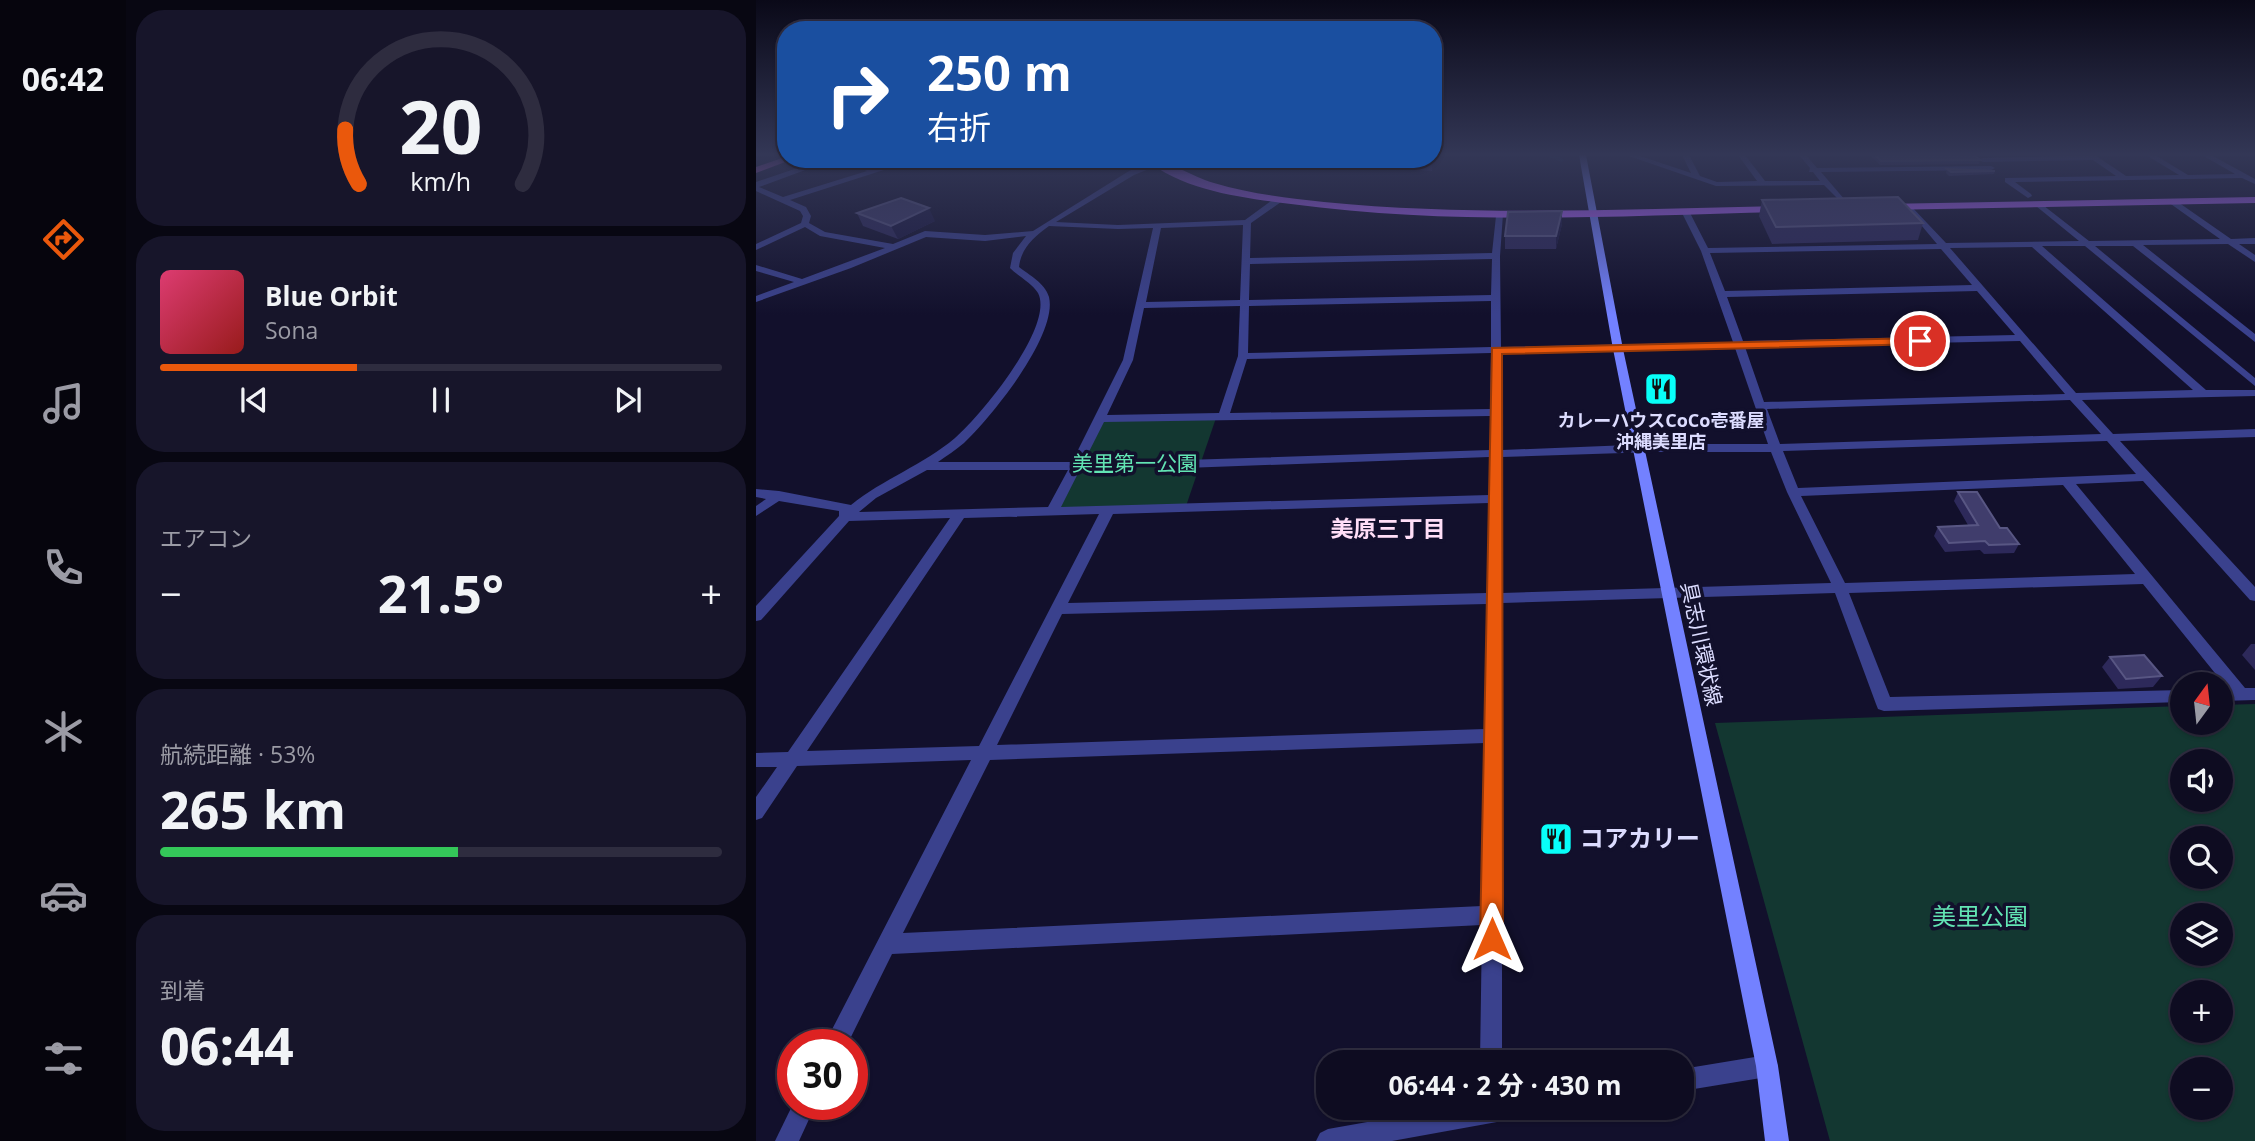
<!DOCTYPE html>
<html lang="ja">
<meta charset="utf-8">
<style>
body{margin:0;font-family:"Open Sans","Noto Sans JP",sans-serif;background:#17152a;color:#f1f3f6;height:100vh;display:flex;flex-direction:column;font-size:26px;white-space:nowrap}
*{box-sizing:border-box;margin:0}
p{font-size:23px;color:#9b9ba5}
.icon{flex:none;width:38px;height:38px;fill:none;stroke:currentColor;stroke-width:2;stroke-linecap:round;stroke-linejoin:round}
.map{position:relative;flex:1;overflow:hidden}
.details{display:flex;flex-direction:column;gap:10px;padding:10px;background:#080712;width:630px}
.details>*{flex:none}
.hud{position:absolute;left:21px;top:21px;width:665px;height:147px;border-radius:28px;box-shadow:0 2px 5px #0004,0 0 0 2px #2e2c3f;background:#1a4fa0;color:#fff;overflow:hidden}
.needle{width:46px;rotate:15deg}
.fabs{position:absolute;left:1414px;top:672px;display:grid;gap:14px}
.fabs a{display:grid;place-items:center;width:63px;height:63px;border-radius:50%;background:#0e0c21;box-shadow:0 2px 5px #0004,0 0 0 2px #2e2c3f;font-size:35px}
.speed{position:absolute;left:21px;top:1029px;display:flex;gap:14px;font-size:35px;font-weight:700;text-align:center}
.speed>*{display:grid;place-content:center;width:91px;height:91px;border-radius:50%;background:#0e0c21;box-shadow:0 2px 5px #0004,0 0 0 2px #2e2c3f;line-height:1}
.speed .limit{border:10px solid #d22;background:#fff;color:#111}
.pin{position:absolute;display:grid;place-items:center;width:60px;height:60px;color:#fff;margin:-30px;border:4px solid #fff;border-radius:50%;box-shadow:0 2px 7px #0007}
.me{position:absolute;width:77px;margin:-38px;rotate:0deg;stroke-linejoin:round;filter:drop-shadow(0 0 5px #0008)}
.turn{display:flex;align-items:center;gap:24px;height:147px;padding:0 35px;font-size:32px}
.turn .icon{width:91px;height:91px;stroke-width:2.5}
.turn b{display:block;font-size:49px;line-height:60px}
.big{font-size:52px;font-weight:700;line-height:1.1}
.details .card{flex:1;display:flex;flex-direction:column;justify-content:center;gap:10px;min-width:0;padding:0 24px;border-radius:28px;background:#17152a}
.details .dial{align-items:center;gap:0}
.dial svg{height:182px;overflow:visible;fill:none;stroke:#2e2c3f;stroke-width:7;stroke-linecap:round;text-anchor:middle}
.dial text{fill:#f1f3f6;stroke:none}
.song{display:flex;align-items:center;gap:21px}
.cover{width:84px;height:84px;border-radius:10px;background:linear-gradient(135deg,hsl(340 70% 55%),hsl(0 70% 35%))}
.played{height:7px;border-radius:4px;background:linear-gradient(90deg,#ea580c 35%,#2e2c3f 35%)}
.keys{display:flex;justify-content:space-around;direction:ltr}
.heat{display:flex;justify-content:space-between;align-items:center;font-size:38px;direction:ltr}
.charge{height:10px;border-radius:5px;background:linear-gradient(90deg,#34c759 53%,#2e2c3f 0)}
.trip{position:absolute;left:560px;top:1050px;width:378px;height:70px;border-radius:28px;background:#0e0c21;box-shadow:0 2px 5px #0004,0 0 0 2px #2e2c3f;font-weight:700;line-height:70px;text-align:center}
main{display:flex;flex:1;min-height:0}
.menu{display:flex;flex-direction:column;width:126px;justify-content:space-around;align-items:center;background:#06050d;color:#9b9ba5}
.menu .icon{width:49px;height:49px}
.menu .selected{color:#ea580c}
.menu b{font-size:32px;color:#f1f3f6}
.map>svg:first-child{display:block}
.green{fill:#133731;fill-rule:evenodd}
.lines{fill:none;stroke-linecap:round;stroke-linejoin:round}
.stream{stroke:#092a4d;stroke-width:3.5}
.minor{fill:#3a418d;fill-rule:evenodd}
.secondary{fill:#7381ff;fill-rule:evenodd}
.primary{fill:#b163ff;fill-rule:evenodd}
.trunk{fill:#d85dde;fill-rule:evenodd}
.wall{fill:#2d295a}
.shaded-wall{fill:#1a1740}
.building{fill:#403d6c;stroke:#585683;stroke-width:2}
.route{fill:#ea580c;stroke:#983908;stroke-width:2}
.labels{text-anchor:middle;stroke-width:7;stroke-linejoin:round;paint-order:stroke}
.far-poi-label{font-size:18px;font-weight:bold;fill:#dcdcff;stroke:#12102c}
.park-label{font-size:21px;fill:#62e5b4;stroke:#12102c}
.street-label{font-size:21px;fill:#dcdcff;stroke:#12102c}
.neighbourhood-label{font-size:23px;font-weight:bold;fill:#ffdef7;stroke:#12102c}
.near-poi-label{font-size:24px;font-weight:bold;fill:#dcdcff;stroke:#12102c;text-anchor:start}
.near-park-label{font-size:24px;fill:#62e5b4;stroke:#12102c}
</style>
<main>
<nav class="menu">
<b>06:42</b>
<svg class="icon selected" aria-label="directions" viewBox="0 0 24 24"><path d="M12 3l9 9-9 9-9-9zM9 14v-3h6M13 9l2 2-2 2"/></svg>
<svg class="icon" aria-label="music" viewBox="0 0 24 24"><path d="M9 18V5l10-2v13"/><circle cx="6" cy="18" r="3"/><circle cx="16" cy="16" r="3"/></svg>
<svg class="icon" aria-label="phone" viewBox="0 0 24 24"><path d="M5 4h4l2 5-3 2q2 4 5 5l2-3 5 2v4C11 20 4 13 5 4z"/></svg>
<svg class="icon" aria-label="climate" viewBox="0 0 24 24"><path d="M12 3v18M4 7l16 10M4 17L20 7"/></svg>
<svg class="icon" aria-label="car" viewBox="0 0 24 24"><path d="M5 17H2v-5l4-1 3-4h7l3 4 3 1v5h-3M9 17h6M6 11h13"/><circle cx="7" cy="17" r="2"/><circle cx="17" cy="17" r="2"/></svg>
<svg class="icon" aria-label="filters" viewBox="0 0 24 24"><path d="M4 7h16M4 17h16"/><circle cx="9" cy="7" r="2"/><circle cx="15" cy="17" r="2"/></svg>
</nav>
<section class="details">
<div class="card dial"><svg viewBox="0 0 100 80">
<path d="M14 69A42 42 0 1 1 86 69"/>
<path d="M14 69A42 42 0 0 1 8 45" stroke="#ea580c"/>
<text x="50" y="56" font-size="32" font-weight="700">20</text>
<text x="50" y="72" font-size="11">km/h</text>
</svg></div>
<div class="card">
<div class="song"><i class="cover"></i><div><b>Blue Orbit</b><p>Sona</p></div></div>
<div class="played"></div>
<div class="keys"><svg class="icon" aria-label="previous" viewBox="0 0 24 24"><path d="M18 5L8 12l10 7zM5 5v14"/></svg><svg class="icon" aria-label="pause" viewBox="0 0 24 24"><path d="M8 5v14M16 5v14"/></svg><svg class="icon" aria-label="next" viewBox="0 0 24 24"><path d="M6 5l10 7-10 7zM19 5v14"/></svg></div>
</div>
<div class="card"><p>エアコン</p>
<div class="heat"><a>−</a><b class="big">21.5°</b><a>+</a></div>
</div>
<div class="card"><p>航続距離 · 53%</p><b class="big">265 km</b><div class="charge"></div></div>
<div class="card"><p>到着</p><b class="big">06:44</b></div>
</section>
<div class="map">
<svg width="1499" height="1141" viewBox="0 0 1499 1141">
<rect width="100%" height="100%" fill="#12102c"/>
<g class="green">
<polygon points="460,418 429,509 297,510 344,419"/>
<path d="M1499 704V1141H1074L959 723 1426 706V723H1465V705ZM1426 761H1465V800H1426ZM1426 838H1465V877H1426ZM1426 915H1465V954H1426ZM1426 992H1465V1031H1426ZM1426 1069H1465V1108H1426Z"/>
</g>
<g class="lines">
<polyline class="stream" points="792,155 806,160"/>
<g class="minor">
<polygon points="870,155 881,155 935,173 926,155 933,155 944,176 961,182 1001,181 982,155 989,155 1009,181 1064,181 1057,172 1053,172 1054,168 1043,155 1050,155 1061,168 1235,166 1239,168 1235,170 1065,172 1089,200 1085,202 1068,185 960,186"/>
<polygon points="1339,155 1370,176 1423,175 1390,155 1399,155 1432,175 1479,174 1446,155 1455,155 1499,179 1499,184 1486,178 1259,182 1275,194 1276,196 1272,198 1249,182 1249,178 1360,176 1337,160 1227,162 1223,160 1227,158"/>
<path d="M68 159H79L3 187 27 197 111 171 84 159C96 159 105 167 117 169 129 170 148 159 162 159L34 200 50 207 55 216 53 223 69 232 137 244 169 231 229 235 277 231 373 171 400 161 403 165 378 175 300 222 362 225 489 220 519 198H525V202L495 223 494 258 736 253 740 216 747 214 744 256 745 347 977 342 945 251 925 211 929 209 933 211 952 248 1181 244 1150 207 1154 205 1190 243 1323 241 1280 206V202H1283L1333 241 1464 239 1412 202 1419 200 1475 239 1499 238V244H1483L1499 255V262L1472 244 1387 245 1499 334V342L1377 246H1339L1499 378V386L1329 246H1286L1450 390H1499V396L1326 400 1357 434 1499 429V437L1364 441 1499 587V601L1494 600 1387 481 1320 484 1489 688H1499V700L1465 701V689L1471 688 1387 584 1093 593 1134 697 1426 690V702L1128 711 1122 709 1120 704 1079 593 746 603V1062H724L726 925 136 954 91 1045H68L215 760 41 766 6 818 0 820V797L21 767H0V753L32 752 194 518 93 521 5 620 0 621V606L83 516V511L23 501 0 516V506L10 499 0 497V489L23 491 95 505C127 479 167 465 199 438 224 417 299 326 282 293 276 283 262 276 254 268L257 253 270 236 229 241 170 237 95 268 0 302V296L38 282 0 271V265L46 279 129 248 64 236 49 227 0 250V244L45 223 47 216 44 211 0 191V182ZM487 225 484 300 390 302 405 228ZM293 226 362 229 397 228 367 360 316 462H182C190 456 200 450 208 443 235 418 302 335 293 297 289 283 273 275 263 267 265 248 278 237 293 226ZM1276 247 1437 390 1320 393 1194 248ZM1185 249 1216 285 969 291 954 253ZM736 259 735 295 493 300 494 264ZM1221 291 1259 335 987 341 971 297ZM735 301V347L492 353 493 306ZM484 306 482 356 463 413 351 415 377 360 388 308ZM1264 341 1309 394 1008 402 989 347ZM979 348 1012 444H898L746 450 745 353ZM735 353 734 409 474 413 491 359ZM1314 400 1345 434 1024 444 1011 409ZM734 416V450L429 460 423 464 429 468 733 457V495L305 507 348 422ZM1351 441 1380 474 1042 488 1027 451ZM898 452H1015L1031 492 1075 583 746 593V457ZM171 470H312L292 507 103 512 120 498ZM1307 485 1379 574 1089 583 1045 496ZM733 503 731 593 312 603 357 514ZM343 514 223 746 51 751 208 518ZM731 604 729 729 241 745 306 614ZM729 743 726 906 147 933 234 760Z"/>
<polygon points="253,159 263,159 273,164 269,166"/>
<polygon points="1011,1055 1019,1058 1022,1066 1019,1074 1011,1077 926,1091 926,1069"/>
<polygon points="37,1104 60,1104 43,1141 19,1141"/>
<polygon points="690,1108 764,1108 760,1116 752,1120 636,1141 560,1141 564,1133 572,1129"/>
</g>
<polygon class="secondary" points="823,155 830,155 867,349 1022,1066 1033,1141 1009,1141 1000,1066 857,349"/>
<g class="primary">
<path d="M389 159C412 159 436 177 458 183 494 194 532 198 568 202 721 217 875 209 1029 206L1034 209 1029 212C865 216 699 226 535 204 488 198 427 191 389 159Z"/>
<polygon points="1499,197 1499,203 1126,210 1121,207 1126,204"/>
</g>
<polygon class="trunk" points="29,157 37,159 0,173 0,167"/>
</g>
<g class="wall">
<polygon points="1114,155 1218,155 1224,160 1223,164 1124,165"/>
<polygon points="638,159 677,159 676,171 639,169"/>
<polygon points="1191,169 1239,171 1238,174 1193,176 1190,173"/>
<polygon points="1006,200 1167,223 1162,240 1016,244 1003,216"/>
<polygon points="806,211 806,224 800,249 749,249 749,236"/>
<polygon points="101,213 179,221 142,239 107,226"/>
<polygon points="1202,492 1263,544 1258,553 1228,554 1224,550 1189,552 1178,536 1182,527 1212,525 1198,501"/>
<polygon points="1495,644 1499,644 1499,670 1486,655"/>
<polygon points="1354,657 1406,676 1397,687 1362,689 1346,667"/>
</g>
<g class="shaded-wall">
<polygon points="677,155 685,155 676,171 676,159 677,159"/>
<polygon points="173,208 179,221 142,239 135,226"/>
<polygon points="806,211 806,224 800,249 800,236"/>
</g>
<g class="building">
<polygon points="1119,155 1218,155 1224,160 1125,161"/>
<polygon points="1191,169 1239,171 1195,172"/>
<polygon points="1142,197 1167,223 1020,227 1006,200"/>
<polygon points="145,198 173,208 135,226 101,213"/>
<polygon points="806,211 800,236 749,236 752,212"/>
<polygon points="1202,492 1221,492 1244,528 1251,528 1263,544 1233,545 1229,541 1193,543 1182,527 1222,525"/>
<polygon points="1388,655 1406,676 1370,679 1354,657"/>
</g>
<linearGradient id="sky" x2="0" y2="1"><stop stop-color="#0a0918"/><stop offset="0.49" stop-color="#333756"/><stop offset="1" stop-color="#333756" stop-opacity="0"/></linearGradient>
<rect width="1499" height="315" fill="url(#sky)"/>
<polygon class="route" points="1164,338 1170,341 1168,344 746,354 747,939 744,948 736,951 728,948 724,939 736,348"/>
<defs>
<symbol id="restaurant-square" viewBox="-11 -11 22 22"><rect x="-9" y="-9" width="18" height="18" rx="4" fill="#08fff9" stroke="#12102c"/><path d="M-5-6h1v4h1v-4h1v4h1v-4h1v5L-1.5 .5V6h-2V.5L-5-1ZM5-6V6H3V1.5H1.5Q1.5-4 5-6Z" fill="#111"/></symbol>
</defs>
<g fill-rule="evenodd">
<use href="#restaurant-square" x="886" y="370" width="38" height="38"/>
<use href="#restaurant-square" x="781" y="820" width="38" height="38"/>
</g>
<g class="labels">
<g class="far-poi-label">
<text x="905" y="427">カレーハウスCoCo壱番屋<tspan x="905" dy="21">沖縄美里店</tspan></text>
</g>
<g class="park-label">
<text x="379" y="471">美里第一公園</text>
</g>
<g class="street-label">
<text transform="translate(945 644) rotate(78)" y="7">具志川環状線</text>
</g>
<g class="neighbourhood-label">
<text x="632" y="537">美原三丁目</text>
</g>
<g class="near-poi-label">
<text x="824" y="847">コアカリー</text>
</g>
<g class="near-park-label">
<text x="1224" y="925">美里公園</text>
</g>
</g>
</svg>
<div class="fabs">
<a><svg class="needle" viewBox="-14 -14 28 28"><path d="M0-13l5 13h-10z" fill="#e53935"/><path d="M0 13l5-13h-10z" fill="#9b9ba5"/></svg></a>
<a><svg class="icon" aria-label="sound" viewBox="0 0 24 24"><path d="M4 9h4l5-4v14l-5-4H4zM17 9q2 3 0 6"/></svg></a>
<a><svg class="icon" aria-label="search" viewBox="0 0 24 24"><circle cx="10" cy="10" r="6"/><path d="M15 15l6 6"/></svg></a>
<a><svg class="icon" aria-label="layers" viewBox="0 0 24 24"><path d="M12 4l9 5-9 5-9-5zM3 14l9 5 9-5"/></svg></a>
<a>+</a>
<a>−</a>
</div>
<div class="speed"><div class="limit">30</div></div>
<div class="pin" style="left:1164px;top:341px;background:#d93025"><svg class="icon" aria-label="arrive" viewBox="0 0 24 24"><path d="M6 21V4h12l-3 4 3 4H6"/></svg></div>
<svg class="me" style="left:736px;top:939px" viewBox="-20 -20 40 40"><path d="M0-17L14 15 0 8-14 15z" fill="#ea580c" stroke="#fff" stroke-width="4"/></svg>
<div class="trip">06:44 · 2 分 · 430 m</div>
<div class="hud">
<div class="turn"><svg class="icon" aria-label="right" viewBox="0 0 24 24"><path d="M7 20v-9h11M14 6l5 5-5 5"/></svg><div><b>250 m</b>右折</div></div>
</div>
</div>
</main>
